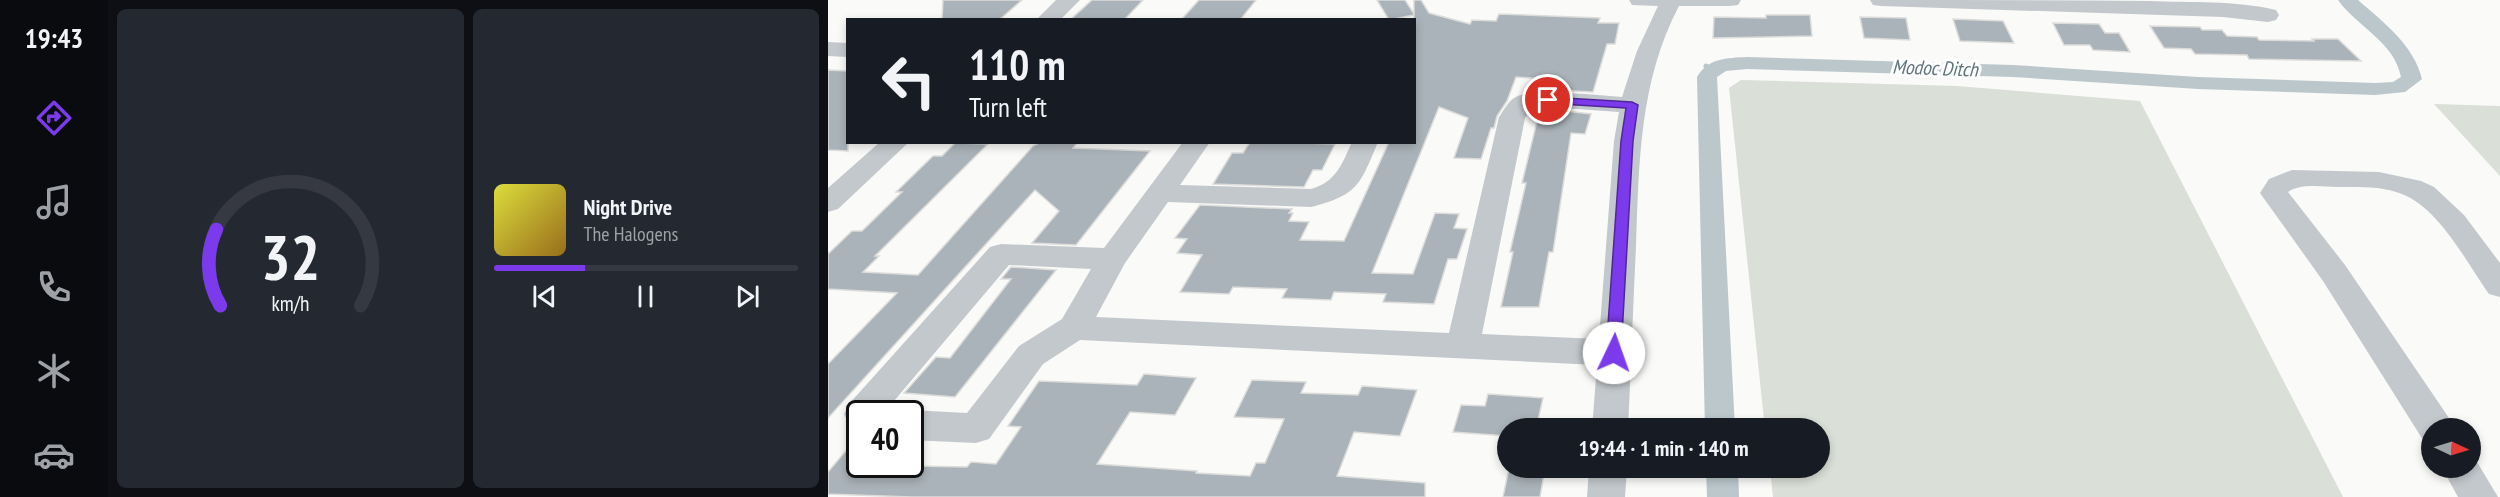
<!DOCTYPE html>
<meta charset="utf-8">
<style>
body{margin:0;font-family:"PT Sans Narrow",sans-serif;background:#242831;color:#f1f3f6;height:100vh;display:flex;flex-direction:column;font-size:22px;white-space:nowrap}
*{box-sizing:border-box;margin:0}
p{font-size:20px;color:#9ea1a6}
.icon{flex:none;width:33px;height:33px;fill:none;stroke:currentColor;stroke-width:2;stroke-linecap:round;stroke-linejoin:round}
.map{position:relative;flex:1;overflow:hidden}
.details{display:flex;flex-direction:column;gap:9px;padding:9px;background:#0d0f14;width:720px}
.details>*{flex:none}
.hud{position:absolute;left:18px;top:18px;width:570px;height:126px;border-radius:0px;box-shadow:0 3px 9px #0003;background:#171b24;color:#f1f3f6;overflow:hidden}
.needle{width:39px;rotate:94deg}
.fabs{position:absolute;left:1593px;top:418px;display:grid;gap:12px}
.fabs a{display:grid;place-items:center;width:60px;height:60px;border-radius:50%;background:#171b24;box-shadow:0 3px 9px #0003;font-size:30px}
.speed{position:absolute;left:18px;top:400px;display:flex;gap:12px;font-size:30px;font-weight:700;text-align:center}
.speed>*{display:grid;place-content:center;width:78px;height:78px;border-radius:50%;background:#171b24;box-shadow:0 3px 9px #0003;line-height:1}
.speed .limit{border:3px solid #111;border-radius:9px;background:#fff;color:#111}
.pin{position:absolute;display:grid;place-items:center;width:51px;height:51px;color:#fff;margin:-26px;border:3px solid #fff;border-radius:50%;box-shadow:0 2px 6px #0007}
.me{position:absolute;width:66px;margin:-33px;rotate:3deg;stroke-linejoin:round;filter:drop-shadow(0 0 4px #0008)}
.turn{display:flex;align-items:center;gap:21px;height:126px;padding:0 24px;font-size:27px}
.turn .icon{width:78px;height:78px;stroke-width:2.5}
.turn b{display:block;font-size:42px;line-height:51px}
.details .widget{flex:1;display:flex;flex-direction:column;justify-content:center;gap:9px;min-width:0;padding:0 21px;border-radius:9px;background:#242831}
.details .dial{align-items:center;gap:0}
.dial svg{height:156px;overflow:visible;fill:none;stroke:#363941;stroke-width:7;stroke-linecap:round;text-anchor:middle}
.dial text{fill:#f1f3f6;stroke:none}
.song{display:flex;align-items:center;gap:18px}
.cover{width:72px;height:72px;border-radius:9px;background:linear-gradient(135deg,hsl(60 70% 55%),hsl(40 70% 35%))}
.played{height:6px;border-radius:3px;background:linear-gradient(90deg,#7c3aed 30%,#363941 30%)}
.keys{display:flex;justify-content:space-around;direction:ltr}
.details .tiles{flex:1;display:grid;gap:9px;grid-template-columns:repeat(2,1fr)}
.trip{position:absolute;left:669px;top:418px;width:333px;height:60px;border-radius:30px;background:#171b24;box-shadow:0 3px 9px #0003;font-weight:600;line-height:60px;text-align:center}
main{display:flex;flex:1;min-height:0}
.tabs{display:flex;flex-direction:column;width:108px;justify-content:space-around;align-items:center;background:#090b0e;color:#9ea1a6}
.tabs .icon{width:42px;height:42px}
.tabs .on{color:#7c3aed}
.tabs b{font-size:27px;color:#f1f3f6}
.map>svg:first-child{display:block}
.green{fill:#dadfd7}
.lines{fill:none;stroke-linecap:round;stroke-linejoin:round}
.stream{stroke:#bbc7cb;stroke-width:5}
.canal{fill:#bbc7cb;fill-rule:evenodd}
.building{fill:#aab3b9;stroke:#dcdcda;stroke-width:1.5}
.minor{fill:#c3c8cc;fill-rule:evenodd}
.route{fill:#7c3aed;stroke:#51269a;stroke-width:1.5}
.labels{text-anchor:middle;stroke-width:6;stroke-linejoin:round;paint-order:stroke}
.water-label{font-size:20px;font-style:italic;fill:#60757c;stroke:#fff}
</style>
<main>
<nav class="tabs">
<b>19:43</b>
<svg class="icon on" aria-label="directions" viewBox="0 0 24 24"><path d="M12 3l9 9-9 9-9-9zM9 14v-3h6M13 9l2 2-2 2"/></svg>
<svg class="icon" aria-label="music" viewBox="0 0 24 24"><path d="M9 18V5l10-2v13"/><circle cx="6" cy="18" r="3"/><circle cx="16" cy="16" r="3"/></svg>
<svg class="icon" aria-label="phone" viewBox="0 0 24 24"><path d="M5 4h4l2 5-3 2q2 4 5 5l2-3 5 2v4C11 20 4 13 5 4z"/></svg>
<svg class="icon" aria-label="climate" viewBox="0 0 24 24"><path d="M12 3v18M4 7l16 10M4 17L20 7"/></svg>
<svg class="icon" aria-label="car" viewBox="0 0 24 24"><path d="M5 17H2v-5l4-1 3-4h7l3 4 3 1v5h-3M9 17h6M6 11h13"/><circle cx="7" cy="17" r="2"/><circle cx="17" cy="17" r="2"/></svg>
</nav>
<section class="details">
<div class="tiles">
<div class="widget dial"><svg viewBox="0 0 100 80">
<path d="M14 69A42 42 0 1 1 86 69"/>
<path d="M14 69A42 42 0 0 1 12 30" stroke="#7c3aed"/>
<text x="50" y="56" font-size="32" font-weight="700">32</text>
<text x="50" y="72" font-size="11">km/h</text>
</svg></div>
<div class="widget">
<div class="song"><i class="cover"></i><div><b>Night Drive</b><p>The Halogens</p></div></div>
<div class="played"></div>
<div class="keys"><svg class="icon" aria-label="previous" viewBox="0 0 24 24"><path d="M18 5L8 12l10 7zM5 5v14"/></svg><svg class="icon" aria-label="pause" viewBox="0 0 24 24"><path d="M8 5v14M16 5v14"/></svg><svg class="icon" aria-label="next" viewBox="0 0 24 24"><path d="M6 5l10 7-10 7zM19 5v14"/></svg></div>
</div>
</div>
</section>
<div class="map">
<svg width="1672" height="497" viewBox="0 0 1672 497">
<rect width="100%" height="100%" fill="#fafaf8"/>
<g class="green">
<polygon points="913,80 1129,86 1312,101 1515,497 945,497 942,468 992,468 992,429 937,429 901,88"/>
<polygon points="1606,104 1672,106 1672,176"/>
</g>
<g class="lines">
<polyline class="stream" points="878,66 884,69"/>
<g class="canal">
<path d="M1510 0H1530C1555 22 1586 45 1594 79L1577 92 1547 95 1370 89 1185 77 919 69 898 71 889 77 907 429H877L869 77C880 58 899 58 919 57L1185 65 1370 77 1547 83 1565 82 1573 77C1566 41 1529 27 1510 0Z"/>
<polygon points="878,468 910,468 911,497 879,497"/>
</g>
</g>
<g class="building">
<polygon points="115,0 194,0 171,20 114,20"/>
<polygon points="264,0 315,0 296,20 242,20"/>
<polygon points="371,0 428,0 412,20 353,20"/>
<polygon points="549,0 577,0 586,14 586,0 593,0 601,13 642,24 644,20 668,21 671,14 772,18 770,23 791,23 787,44 779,44 765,92 727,90 730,80 688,77 679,101 669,116 666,128 663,128 653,159 626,158 640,118 611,107 544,273 585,274 607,213 631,214 626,228 639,229 629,259 620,259 606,304 555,302 558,294 506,292 503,300 454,298 459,289 405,287 401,294 352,292 374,255 349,253 359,239 347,238 372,205 464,209 461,213 465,213 461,221 481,222 472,240 516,241 561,142 586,142 586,15 561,20"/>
<polygon points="938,15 982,15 984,36 885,38 886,17 938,18"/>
<polygon points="1032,17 1078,18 1082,40 1036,38"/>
<polygon points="1125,19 1175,21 1186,43 1132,41"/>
<polygon points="1225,23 1271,24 1277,33 1291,33 1302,52 1265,50 1262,45 1236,45"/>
<polygon points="1322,26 1372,27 1374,30 1394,30 1399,36 1429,37 1431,40 1486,41 1484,39 1510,39 1533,61 1421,59 1419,55 1367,54 1363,49 1336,48"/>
<polygon points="0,70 20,71 20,151 0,150"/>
<polygon points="720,109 763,114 757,134 743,133 725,252 721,252 711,307 673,307 685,252 682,252 698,183 694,183 710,117 717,117"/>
<polygon points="213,142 250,142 245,148 322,151 248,245 204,243 231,211 207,190 0,418 0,364 69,293 0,289 0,254 24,231 34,231 74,192 68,192 105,156 114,156 127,143 160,144 47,256 51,256 35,272 90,275 205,146"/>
<polygon points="422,142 475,143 507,144 494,170 485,170 476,187 385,184 404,153 415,153"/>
<polygon points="183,267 228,270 127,397 76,393 108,357 122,358 183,279 173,279"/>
<polygon points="316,374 368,378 347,415 302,412 269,464 369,471 368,473 422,476 428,463 437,463 456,419 406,417 424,380 478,382 473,393 530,395 534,386 589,390 572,436 526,432 509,476 597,483 597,497 84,497 0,494 0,472 32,434 32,465 139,467 143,462 168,464 193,427 180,426 211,381 309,385"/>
<polygon points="660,394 715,398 708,429 680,429 680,436 625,432 633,405 657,406"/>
<polygon points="681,468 717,468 712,497 675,497"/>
</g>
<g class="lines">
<g class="minor">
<polygon points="228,0 252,0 232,20 208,20"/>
<path d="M801 0H913L910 5 902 6H851C811 82 811 164 808 246 805 307 803 368 800 429H764L769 365 252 340 215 364 161 439 148 443 82 440V414H71L82 410 139 413 191 346 234 319 263 269 181 265 55 414H32V428L21 424 16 414 21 404 162 247 173 244 276 248 355 142H382L352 185 483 189C508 182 514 164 524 142H550C532 185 530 195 483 207L340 202 297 263 268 317 621 333 671 117C675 111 680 102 686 98 702 87 773 96 794 97L809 51 830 6 804 5ZM720 107 791 112 786 141 771 339 654 334 697 118 703 110Z"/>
<path d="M1042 0C1135 0 1228 0 1321 1 1362 3 1407 0 1448 10L1451 15 1448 20 1440 22 1395 17 1053 6 1045 5Z"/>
<polygon points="0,42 20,43 20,57 0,56"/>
<polygon points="52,142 81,142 10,209 0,212 0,188"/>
<path d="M1464 170 1551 172 1593 181 1606 187 1636 215 1672 263V297L1661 294C1639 263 1611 208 1574 194 1555 186 1530 187 1510 187 1495 187 1473 183 1460 192L1517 265 1621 418 1626 429H1604V442L1595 440 1495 281 1432 193 1441 179Z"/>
<polygon points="1642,455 1646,457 1670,497 1630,497 1614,468 1642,468"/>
<polygon points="761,468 799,468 797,497 759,497"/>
</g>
</g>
<polygon class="route" points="720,97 804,102 810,105 805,141 793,353 791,357 780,357 778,353 793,141 798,108 716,103 714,100"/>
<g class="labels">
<g class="water-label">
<text transform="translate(1107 68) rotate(2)" y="7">Modoc Ditch</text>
</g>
</g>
</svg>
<div class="fabs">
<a><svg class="needle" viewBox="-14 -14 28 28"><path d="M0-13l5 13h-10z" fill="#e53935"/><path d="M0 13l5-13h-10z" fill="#9ea1a6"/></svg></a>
</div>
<div class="speed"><div class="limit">40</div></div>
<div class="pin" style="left:720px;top:100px;background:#d93025"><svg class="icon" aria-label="arrive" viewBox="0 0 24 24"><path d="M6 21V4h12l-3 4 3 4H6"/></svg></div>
<svg class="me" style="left:786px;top:353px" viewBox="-20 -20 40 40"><circle r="19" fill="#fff"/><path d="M0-13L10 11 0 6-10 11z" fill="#7c3aed"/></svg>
<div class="trip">19:44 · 1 min · 140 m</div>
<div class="hud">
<div class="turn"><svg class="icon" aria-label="left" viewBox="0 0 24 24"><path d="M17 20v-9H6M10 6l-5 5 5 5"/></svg><div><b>110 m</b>Turn left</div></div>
</div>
</div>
</main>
